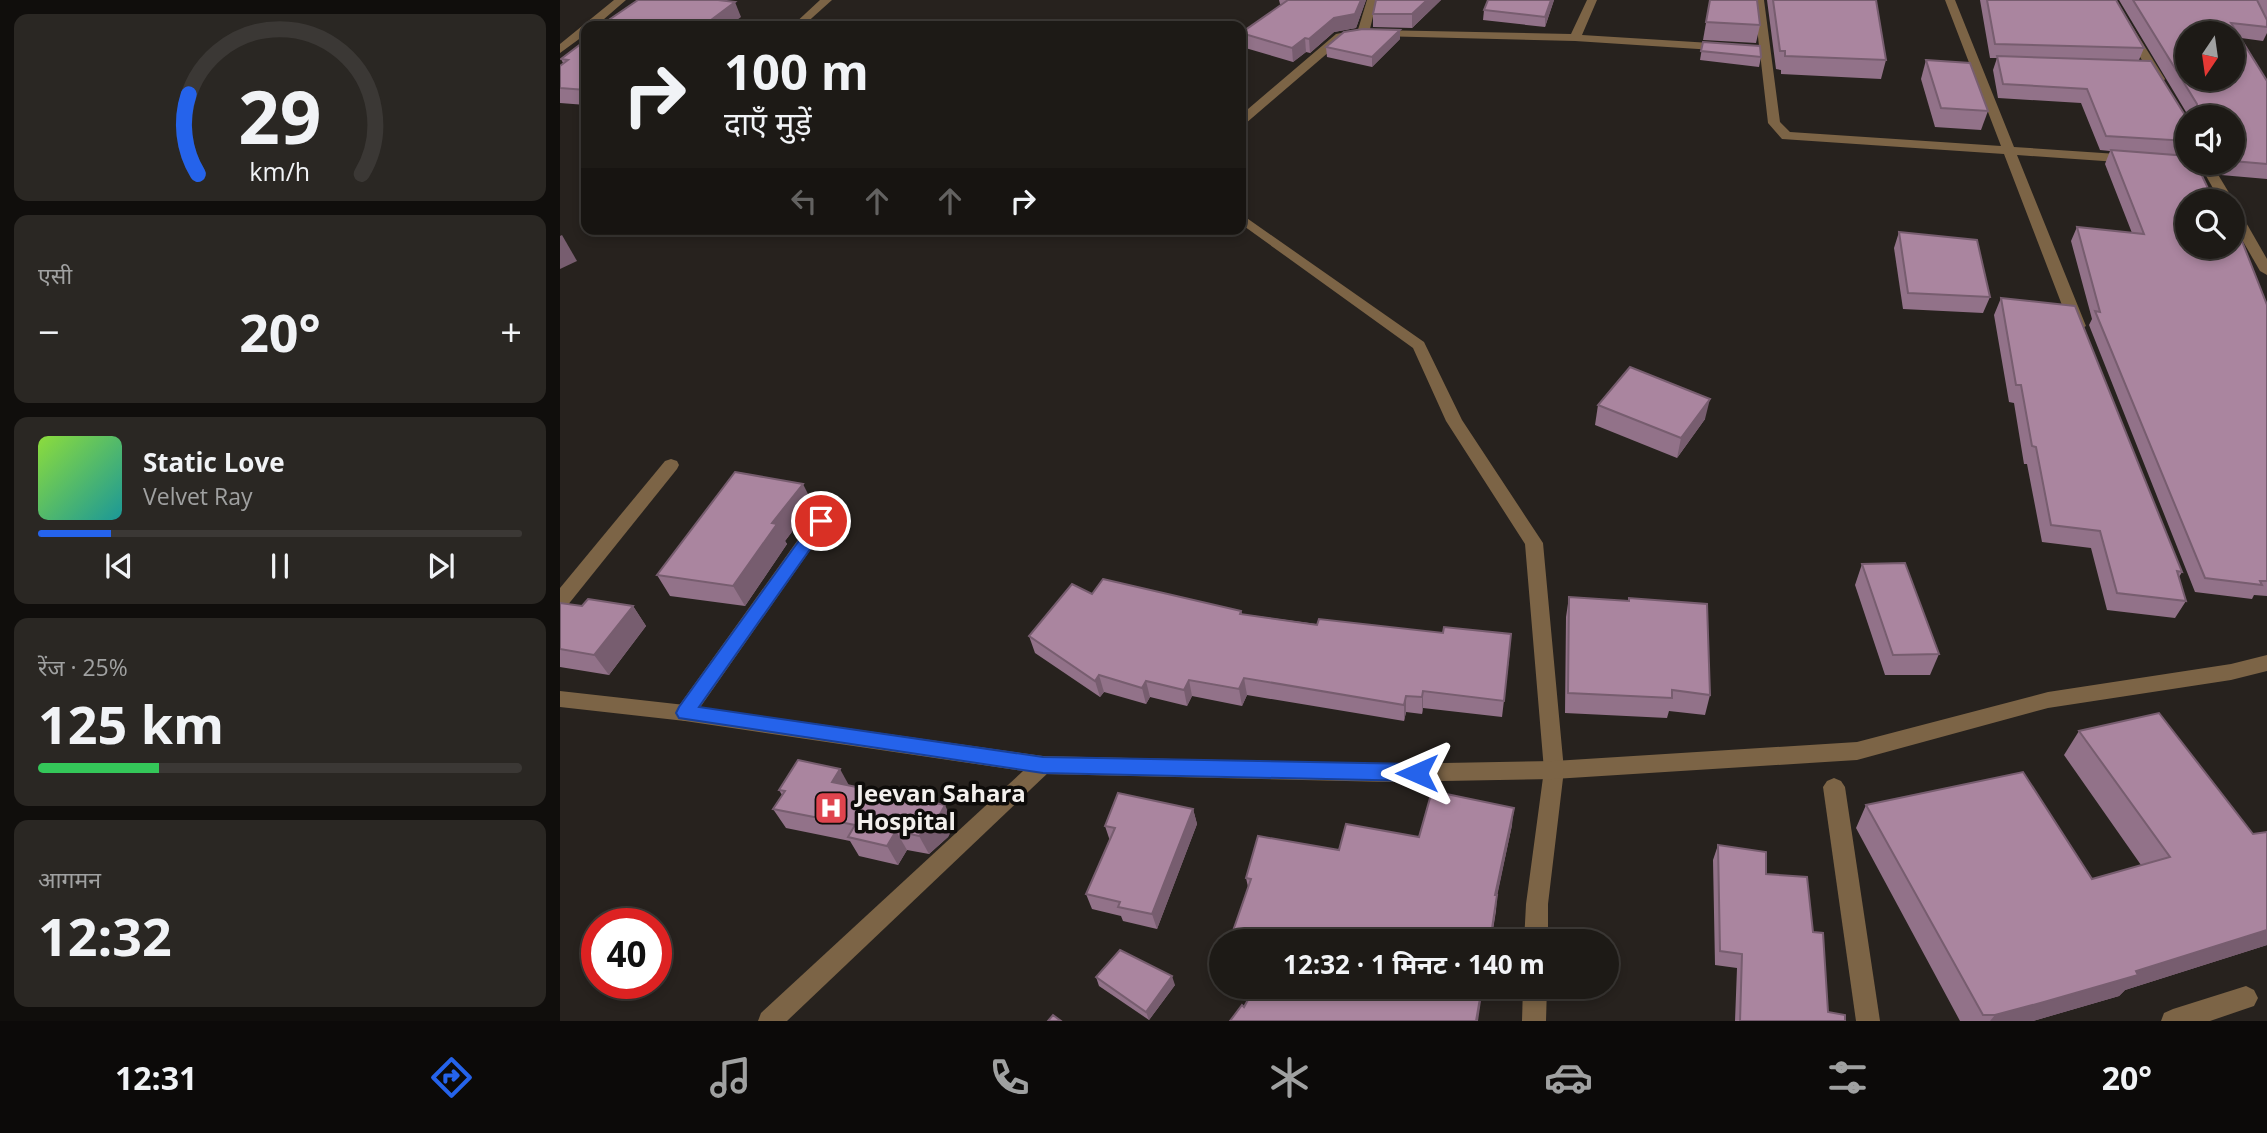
<!DOCTYPE html>
<html lang="hi">
<meta charset="utf-8">
<style>
body{margin:0;font-family:"Open Sans","Noto Sans Devanagari",sans-serif;background:#2a2723;color:#f1f3f6;height:100vh;display:flex;flex-direction:column;font-size:26px;white-space:nowrap}
*{box-sizing:border-box;margin:0}
p{font-size:23px;color:#a0a1a1}
.icon{flex:none;width:38px;height:38px;fill:none;stroke:currentColor;stroke-width:2;stroke-linecap:round;stroke-linejoin:round}
.map{position:relative;flex:1;overflow:hidden}
.details{display:flex;flex-direction:column;gap:14px;padding:14px;background:#100e0c;width:560px}
.details>*{flex:none}
.guide{position:absolute;left:21px;top:21px;width:665px;height:214px;border-radius:14px;box-shadow:0 4px 10px #0003,0 0 0 2px #3b3835;background:#1d1a16;color:#f1f3f6;overflow:hidden}
.needle{width:46px;rotate:193deg}
.fabs{position:absolute;left:1615px;top:21px;display:grid;gap:14px}
.fabs a{display:grid;place-items:center;width:70px;height:70px;border-radius:50%;background:#1d1a16;box-shadow:0 4px 10px #0003,0 0 0 2px #3b3835;font-size:35px}
.speed{position:absolute;left:21px;top:908px;display:flex;gap:14px;font-size:35px;font-weight:700;text-align:center}
.speed>*{display:grid;place-content:center;width:91px;height:91px;border-radius:50%;background:#1d1a16;box-shadow:0 4px 10px #0003,0 0 0 2px #3b3835;line-height:1}
.speed .limit{border:10px solid #d22;background:#fff;color:#111}
.pin{position:absolute;display:grid;place-items:center;width:60px;height:60px;color:#fff;margin:-30px;border:4px solid #fff;border-radius:50%;box-shadow:0 2px 7px #0007}
.me{position:absolute;width:77px;margin:-38px;rotate:270deg;stroke-linejoin:round;filter:drop-shadow(0 0 5px #0008)}
.turn{display:flex;align-items:center;gap:24px;height:147px;padding:0 28px;font-size:32px}
.turn .icon{width:91px;height:91px;stroke-width:2.5}
.turn b{display:block;font-size:49px;line-height:60px}
.lanes{display:flex;align-items:center;height:66px;padding:0 28px;background:#0003;justify-content:center;gap:35px;direction:ltr}
.lanes .off{opacity:.35}
.big{font-size:52px;font-weight:700;line-height:1.1}
.details .widget{flex:1;display:flex;flex-direction:column;justify-content:center;gap:10px;min-width:0;padding:0 24px;border-radius:14px;background:#2a2723}
.details .dial{align-items:center;gap:0}
.dial svg{height:182px;overflow:visible;fill:none;stroke:#3b3835;stroke-width:7;stroke-linecap:round;text-anchor:middle}
.dial text{fill:#f1f3f6;stroke:none}
.song{display:flex;align-items:center;gap:21px}
.cover{width:84px;height:84px;border-radius:10px;background:linear-gradient(135deg,hsl(90 70% 55%),hsl(180 70% 35%))}
.played{height:7px;border-radius:4px;background:linear-gradient(90deg,#2563eb 15%,#3b3835 15%)}
.keys{display:flex;justify-content:space-around;direction:ltr}
.heat{display:flex;justify-content:space-between;align-items:center;font-size:38px;direction:ltr}
.charge{height:10px;border-radius:5px;background:linear-gradient(90deg,#34c759 25%,#3b3835 0)}
.trip{position:absolute;left:649px;top:929px;width:410px;height:70px;border-radius:35px;background:#1d1a16;box-shadow:0 4px 10px #0003,0 0 0 2px #3b3835;font-weight:700;line-height:70px;text-align:center}
.menu{display:flex;height:112px;justify-content:space-around;align-items:center;background:#0c0a09;color:#a0a1a1}
.menu .icon{width:49px;height:49px}
.menu .selected{color:#2563eb}
.menu b{font-size:32px;color:#f1f3f6}
main{display:flex;flex:1;min-height:0}
.map>svg:first-child{display:block}
.lines{fill:none;stroke-linecap:round;stroke-linejoin:round}
.minor{fill:#7c6446;fill-rule:evenodd}
.tertiary{fill:#7c6446;fill-rule:evenodd}
.wall{fill:#927289}
.shaded-wall{fill:#775d6f}
.building{fill:#aa859f;stroke:#775d6f;stroke-width:2;fill-rule:evenodd}
.route{fill:#2563eb;stroke:#184099;stroke-width:2}
.labels{text-anchor:middle;stroke-width:7;stroke-linejoin:round;paint-order:stroke}
.near-poi-label{font-size:24px;font-weight:bold;fill:#f3f0ed;stroke:#0e0c0a;text-anchor:start}
</style>
<main>
<section class="details">
<div class="widget dial"><svg viewBox="0 0 100 80">
<path d="M14 69A42 42 0 1 1 86 69"/>
<path d="M14 69A42 42 0 0 1 10 34" stroke="#2563eb"/>
<text x="50" y="56" font-size="32" font-weight="700">29</text>
<text x="50" y="72" font-size="11">km/h</text>
</svg></div>
<div class="widget"><p>एसी</p>
<div class="heat"><a>−</a><b class="big">20°</b><a>+</a></div>
</div>
<div class="widget">
<div class="song"><i class="cover"></i><div><b>Static Love</b><p>Velvet Ray</p></div></div>
<div class="played"></div>
<div class="keys"><svg class="icon" aria-label="previous" viewBox="0 0 24 24"><path d="M18 5L8 12l10 7zM5 5v14"/></svg><svg class="icon" aria-label="pause" viewBox="0 0 24 24"><path d="M8 5v14M16 5v14"/></svg><svg class="icon" aria-label="next" viewBox="0 0 24 24"><path d="M6 5l10 7-10 7zM19 5v14"/></svg></div>
</div>
<div class="widget"><p>रेंज · 25%</p><b class="big">125 km</b><div class="charge"></div></div>
<div class="widget"><p>आगमन</p><b class="big">12:32</b></div>
</section>
<div class="map">
<svg width="1707" height="1021" viewBox="0 0 1707 1021">
<rect width="100%" height="100%" fill="#27221e"/>
<g class="lines">
<g class="minor">
<polygon points="54,0 66,0 36,26 26,26 26,34 0,53 0,44"/>
<polygon points="260,0 272,0 243,26 232,26"/>
<polygon points="807,0 817,0 809,33 803,36 797,33"/>
<polygon points="1027,0 1037,0 1022,35 1199,46 1194,0 1204,0 1220,122 1230,132 1441,146 1385,0 1395,0 1454,147 1572,155 1578,159 1572,163 1457,155 1526,326 1518,331 1510,326 1444,154 1222,139 1208,123 1200,53 1015,41 817,36 811,33 817,30 1011,34"/>
<polygon points="1546,0 1556,0 1605,79 1603,82 1595,82"/>
<polygon points="786,32 790,33 790,37 784,39 685,124 681,125 681,115 776,34"/>
<polygon points="1639,163 1651,163 1674,201 1673,202 1660,201"/>
<polygon points="1673,208 1680,212 1707,259 1707,275 1700,271 1673,224"/>
<polygon points="681,214 864,342 902,420 983,543 1004,770 988,904 988,942 964,942 966,904 984,770 965,544 886,421 853,348 681,224"/>
<polygon points="111,459 117,461 119,465 117,469 7,606 0,608 0,588 105,461"/>
<polygon points="261,515 267,516 270,521 267,526 132,719 125,721 118,719 115,713 118,707 255,516"/>
<polygon points="483,756 490,759 493,765 490,771 227,1021 198,1021 201,1013 476,759"/>
<polygon points="1274,778 1281,781 1285,787 1320,1021 1296,1021 1263,787 1267,781"/>
<polygon points="1686,986 1694,990 1698,998 1694,1006 1650,1021 1601,1021 1604,1013 1613,1009"/>
<polygon points="963,987 987,987 986,1021 962,1021"/>
</g>
<polygon class="tertiary" points="1707,655 1707,671 1671,680 1488,708 1297,760 994,779 829,782 483,774 125,721 0,707 0,691 125,705 483,756 829,764 994,761 1297,742 1488,692 1671,664"/>
</g>
<g class="wall">
<polygon points="719,0 806,0 796,28 774,32 750,53 746,52 733,62 682,47 681,33 722,4 720,4"/>
<polygon points="816,0 881,0 852,28 813,27 813,14"/>
<polygon points="928,0 994,0 985,27 923,20 924,10"/>
<polygon points="1150,0 1200,25 1196,43 1143,40"/>
<polygon points="1207,0 1316,0 1326,60 1321,79 1221,74 1221,70 1216,69"/>
<polygon points="1420,0 1556,0 1584,48 1579,60 1628,120 1628,163 1647,163 1628,201 1707,305 1707,596 1694,595 1692,599 1635,592 1529,325 1532,319 1511,241 1517,227 1572,233 1545,164 1550,151 1540,150 1521,103 1438,98 1433,70 1437,58 1430,58"/>
<polygon points="1559,0 1707,0 1707,33 1703,41 1681,38 1707,81 1707,179 1661,175 1653,163 1673,163 1673,117 1629,117"/>
<polygon points="26,36 26,105 0,103 0,66 3,63 1,59 25,41 23,38"/>
<polygon points="840,39 812,67 767,57 766,47"/>
<polygon points="1143,42 1201,57 1199,67 1140,60"/>
<polygon points="1366,60 1428,111 1421,130 1375,127 1361,79"/>
<polygon points="1339,232 1430,297 1423,313 1343,309 1334,248"/>
<polygon points="1441,298 1622,572 1619,577 1626,601 1615,618 1547,610 1531,548 1482,542 1467,464 1464,464 1454,403 1449,402 1434,315"/>
<polygon points="1038,405 1145,419 1117,458 1035,425"/>
<polygon points="253,504 225,541 227,544 185,606 110,596 97,575"/>
<polygon points="1302,564 1379,654 1370,675 1325,675 1295,585"/>
<polygon points="532,594 681,611 682,614 950,650 942,717 863,708 862,714 846,712 844,721 687,695 682,706 632,696 627,706 590,697 586,704 544,692 540,697 475,653 469,636"/>
<polygon points="1009,597 1068,601 1069,598 1150,695 1145,715 1109,711 1107,718 1005,713 1006,617"/>
<polygon points="0,603 22,606 73,606 86,626 49,675 0,667"/>
<polygon points="1519,731 1693,834 1707,832 1707,945 1565,990 1559,996 1473,1021 1400,1021 1296,828 1306,805 1532,879 1581,865 1504,755"/>
<polygon points="289,786 394,825 388,837 369,854 347,850 338,865 299,856 290,841 226,828 213,809 222,795 219,790"/>
<polygon points="633,809 637,824 597,929 563,921 561,916 532,909 526,894 550,841 545,826"/>
<polygon points="952,825 937,895 936,911 931,942 675,942 673,931 688,887 686,878 779,850 859,837"/>
<polygon points="1158,845 1206,874 1253,932 1268,1012 1285,1021 1175,1021 1177,968 1155,965 1153,860"/>
<polygon points="536,977 615,985 589,1020 539,986"/>
</g>
<g class="shaded-wall">
<polygon points="801,0 806,0 796,28 774,32 750,53 749,39 774,18"/>
<polygon points="867,0 881,0 852,28 852,14"/>
<polygon points="991,0 994,0 985,27 985,17"/>
<polygon points="175,2 181,17 169,26 143,26"/>
<polygon points="840,30 840,39 812,67 812,57"/>
<polygon points="745,38 746,52 733,62 732,48"/>
<polygon points="2,235 17,261 0,269 0,236"/>
<polygon points="1150,399 1145,419 1117,458 1121,438"/>
<polygon points="243,484 253,504 225,541 227,544 185,606 173,586 212,523"/>
<polygon points="73,606 86,626 49,675 34,655"/>
<polygon points="539,675 544,692 540,697 535,681"/>
<polygon points="684,678 687,695 682,706 679,689"/>
<polygon points="629,680 632,696 627,706 624,690"/>
<polygon points="586,681 590,697 586,704 582,688"/>
<polygon points="863,691 863,708 862,714 862,697"/>
<polygon points="846,696 846,712 844,721 844,705"/>
<polygon points="280,769 291,789 272,782"/>
<polygon points="385,805 394,825 388,837 369,854 359,836"/>
<polygon points="954,808 952,825 934,911 935,895"/>
<polygon points="633,809 637,824 597,929 592,914"/>
<polygon points="336,831 347,850 338,865 327,846"/>
<polygon points="937,895 931,942 930,942"/>
<polygon points="1707,930 1707,945 1565,990 1559,996 1473,1021 1430,1021 1435,1015"/>
<polygon points="612,976 615,985 589,1020 586,1012"/>
<polygon points="922,987 923,987 918,1021 916,1021"/>
</g>
<g class="building">
<polygon points="78,0 158,0 175,2 143,26 40,26"/>
<polygon points="728,0 801,0 795,14 774,18 749,39 745,38 732,48 681,33"/>
<polygon points="816,0 867,0 852,14 813,14"/>
<polygon points="928,0 991,0 985,17 924,10"/>
<polygon points="1150,0 1197,0 1200,25 1146,22"/>
<polygon points="1213,0 1316,0 1326,60 1225,56 1225,51 1220,51"/>
<polygon points="1427,0 1556,0 1584,48 1435,44"/>
<path d="M1573 0H1697L1707 20V27L1671 23 1707 81V164L1673 161V117H1637V104ZM1628 33H1673V79H1628Z"/>
<polygon points="803,29 840,30 812,57 766,47 784,32"/>
<polygon points="26,40 26,90 0,88 0,66 8,60 1,59"/>
<polygon points="1143,42 1200,46 1201,57 1141,51"/>
<polygon points="1437,56 1591,61 1628,120 1628,141 1546,136 1527,89 1443,84"/>
<polygon points="1366,60 1410,63 1428,111 1381,108"/>
<polygon points="1551,150 1628,156 1628,163 1636,163 1654,201 1628,201 1628,247 1673,247 1673,225 1676,226 1707,305 1707,581 1700,581 1702,585 1645,578 1535,311 1540,312 1517,227 1584,234"/>
<polygon points="1339,232 1417,240 1430,297 1348,293"/>
<polygon points="1441,298 1515,306 1622,572 1617,571 1626,601 1557,593 1540,531 1491,525 1476,447 1472,446 1461,385 1456,385"/>
<polygon points="1070,367 1150,399 1121,438 1038,405"/>
<polygon points="175,472 243,484 212,523 217,524 173,586 97,575"/>
<polygon points="1345,563 1379,654 1333,655 1302,564"/>
<polygon points="543,579 681,611 680,614 757,625 759,619 883,633 884,627 951,634 944,701 863,691 862,697 846,696 844,705 684,678 679,689 629,680 624,690 586,681 582,688 539,675 535,681 469,636 512,584 532,594"/>
<polygon points="1009,597 1069,601 1069,598 1147,604 1150,695 1112,690 1112,698 1008,693"/>
<polygon points="28,599 73,606 34,655 0,649 0,603 22,606"/>
<polygon points="1599,713 1693,834 1707,832 1707,930 1576,971 1578,975 1484,1002 1435,1015 1423,1015 1306,805 1463,772 1532,879 1610,857 1519,731"/>
<polygon points="238,760 280,769 272,782 385,805 378,818 359,836 336,831 327,846 288,837 295,825 213,809 225,791 219,790"/>
<polygon points="872,791 954,808 935,895 937,895 930,942 719,942 673,931 691,879 686,878 698,836 779,850 786,824 859,837"/>
<polygon points="558,793 633,809 592,914 558,907 560,902 526,894 555,828 545,826"/>
<polygon points="1158,845 1206,852 1206,874 1247,877 1253,932 1263,933 1268,1012 1285,1015 1285,1021 1180,1021 1182,954 1160,951"/>
<polygon points="560,950 612,976 586,1012 536,977"/>
<polygon points="695,987 922,987 916,1021 670,1021 682,1005 684,1007"/>
<polygon points="493,1015 501,1021 488,1021"/>
</g>
<polygon class="route" points="261,515 269,521 267,525 139,707 483,757 857,764 864,767 866,773 864,778 857,781 483,773 119,718 116,713 119,707 256,517"/>
<defs>
<symbol id="hospital-square" viewBox="-11 -11 22 22"><rect x="-9" y="-9" width="18" height="18" rx="4" fill="#e0444e" stroke="#0e0c0a"/><path d="M-5-5h3v3.5h4V-5h3V5h-3V1.5h-4V5h-3Z" fill="#fff"/></symbol>
</defs>
<g fill-rule="evenodd">
<use href="#hospital-square" x="252" y="789" width="38" height="38"/>
</g>
<g class="labels">
<g class="near-poi-label">
<text x="296" y="802">Jeevan Sahara<tspan x="296" dy="28">Hospital</tspan></text>
</g>
</g>
</svg>
<div class="fabs">
<a><svg class="needle" viewBox="-14 -14 28 28"><path d="M0-13l5 13h-10z" fill="#e53935"/><path d="M0 13l5-13h-10z" fill="#a0a1a1"/></svg></a>
<a><svg class="icon" aria-label="sound" viewBox="0 0 24 24"><path d="M4 9h4l5-4v14l-5-4H4zM17 9q2 3 0 6"/></svg></a>
<a><svg class="icon" aria-label="search" viewBox="0 0 24 24"><circle cx="10" cy="10" r="6"/><path d="M15 15l6 6"/></svg></a>
</div>
<div class="speed"><div class="limit">40</div></div>
<div class="pin" style="left:261px;top:521px;background:#d93025"><svg class="icon" aria-label="arrive" viewBox="0 0 24 24"><path d="M6 21V4h12l-3 4 3 4H6"/></svg></div>
<svg class="me" style="left:857px;top:773px" viewBox="-20 -20 40 40"><path d="M0-17L14 15 0 8-14 15z" fill="#2563eb" stroke="#fff" stroke-width="4"/></svg>
<div class="trip">12:32 · 1 मिनट · 140 m</div>
<div class="guide">
<div class="turn"><svg class="icon" aria-label="right" viewBox="0 0 24 24"><path d="M7 20v-9h11M14 6l5 5-5 5"/></svg><div><b>100 m</b>दाएँ मुड़ें</div></div>
<div class="lanes"><svg class="icon off" aria-label="left" viewBox="0 0 24 24"><path d="M17 20v-9H6M10 6l-5 5 5 5"/></svg><svg class="icon off" aria-label="ahead" viewBox="0 0 24 24"><path d="M12 20V5M6 11l6-6 6 6"/></svg><svg class="icon off" aria-label="ahead" viewBox="0 0 24 24"><path d="M12 20V5M6 11l6-6 6 6"/></svg><svg class="icon" aria-label="right" viewBox="0 0 24 24"><path d="M7 20v-9h11M14 6l5 5-5 5"/></svg></div>
</div>
</div>
</main>
<nav class="menu">
<b>12:31</b>
<svg class="icon selected" aria-label="directions" viewBox="0 0 24 24"><path d="M12 3l9 9-9 9-9-9zM9 14v-3h6M13 9l2 2-2 2"/></svg>
<svg class="icon" aria-label="music" viewBox="0 0 24 24"><path d="M9 18V5l10-2v13"/><circle cx="6" cy="18" r="3"/><circle cx="16" cy="16" r="3"/></svg>
<svg class="icon" aria-label="phone" viewBox="0 0 24 24"><path d="M5 4h4l2 5-3 2q2 4 5 5l2-3 5 2v4C11 20 4 13 5 4z"/></svg>
<svg class="icon" aria-label="climate" viewBox="0 0 24 24"><path d="M12 3v18M4 7l16 10M4 17L20 7"/></svg>
<svg class="icon" aria-label="car" viewBox="0 0 24 24"><path d="M5 17H2v-5l4-1 3-4h7l3 4 3 1v5h-3M9 17h6M6 11h13"/><circle cx="7" cy="17" r="2"/><circle cx="17" cy="17" r="2"/></svg>
<svg class="icon" aria-label="filters" viewBox="0 0 24 24"><path d="M4 7h16M4 17h16"/><circle cx="9" cy="7" r="2"/><circle cx="15" cy="17" r="2"/></svg>
<b>20°</b>
</nav>
